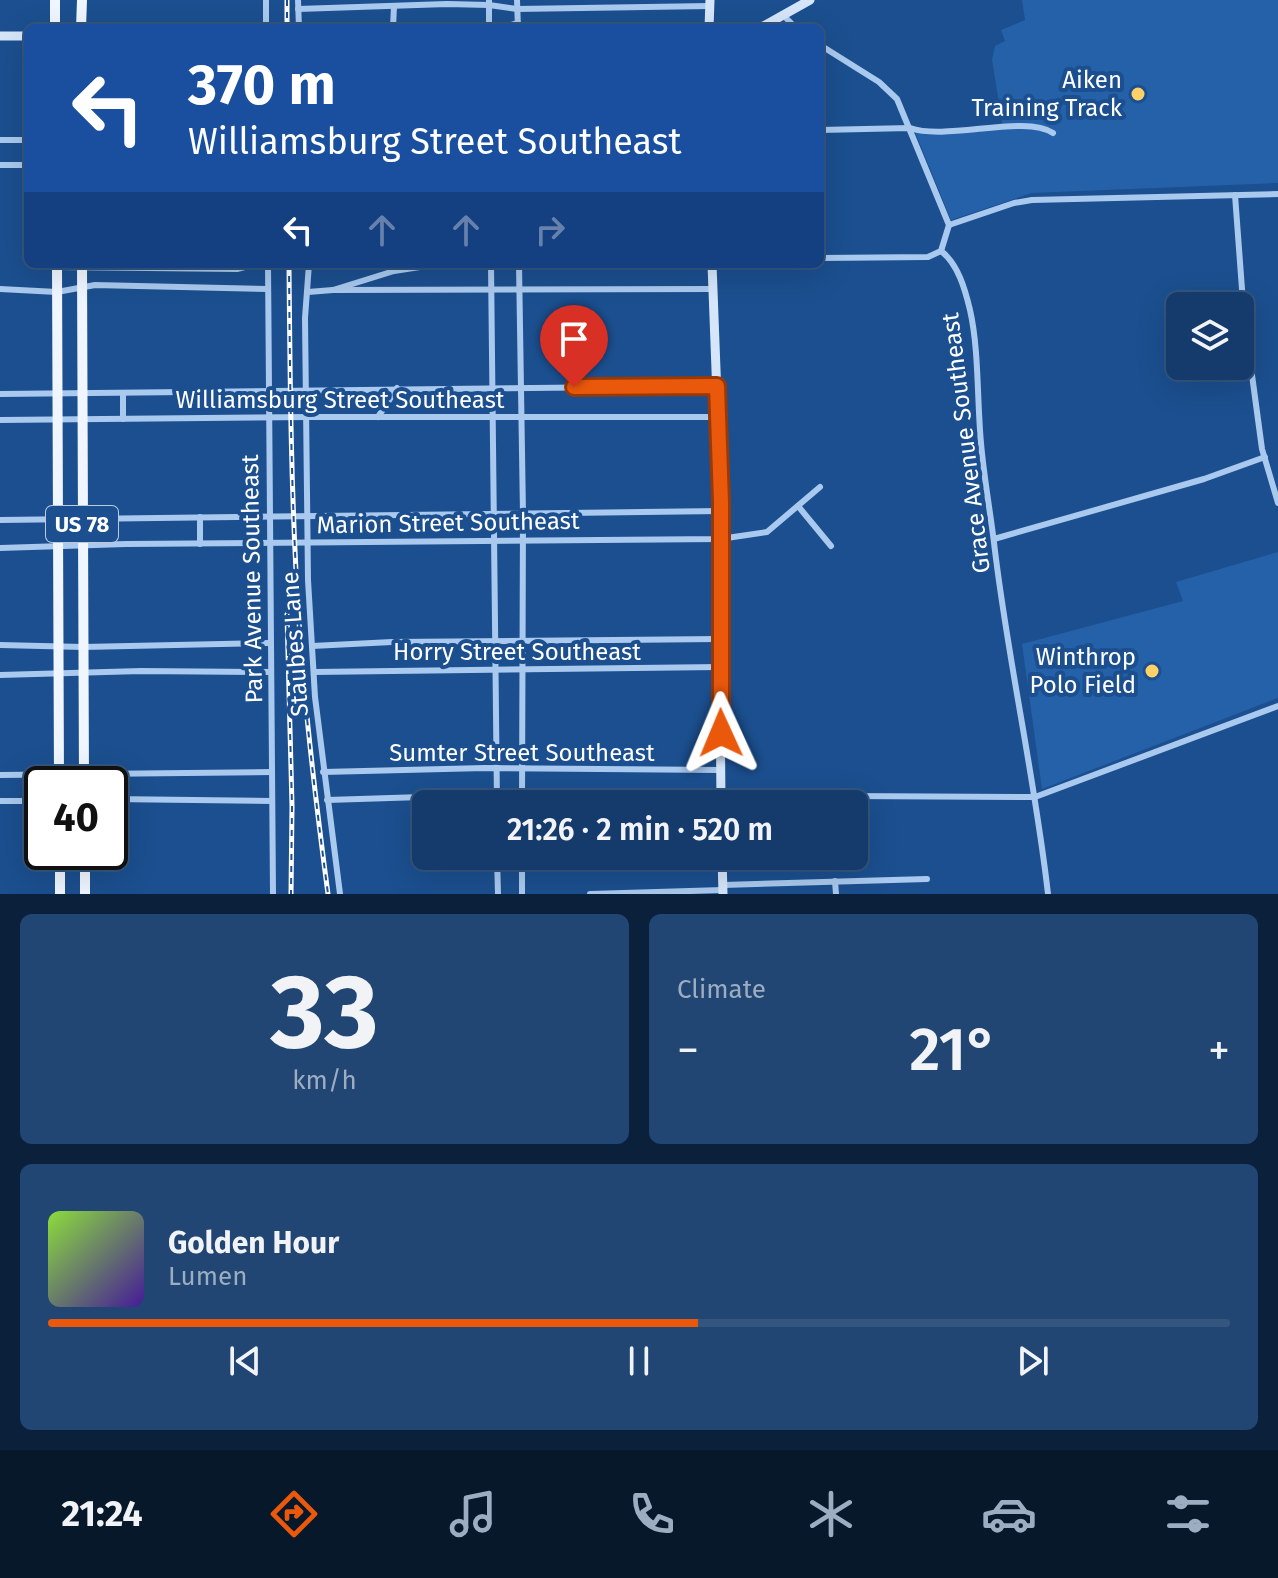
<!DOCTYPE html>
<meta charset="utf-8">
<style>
body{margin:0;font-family:"Fira Sans",sans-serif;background:#214673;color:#f1f3f6;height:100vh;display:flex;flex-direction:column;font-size:30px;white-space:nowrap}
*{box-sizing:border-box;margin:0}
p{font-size:26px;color:#9dadc1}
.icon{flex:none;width:44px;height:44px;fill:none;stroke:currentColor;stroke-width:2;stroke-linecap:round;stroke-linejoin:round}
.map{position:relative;height:894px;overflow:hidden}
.sheet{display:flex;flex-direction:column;gap:20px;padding:20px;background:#0b203b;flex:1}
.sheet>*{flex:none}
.guide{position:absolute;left:24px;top:24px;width:800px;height:244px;border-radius:12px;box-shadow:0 8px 32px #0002,0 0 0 2px #33557e;background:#1a4fa0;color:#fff;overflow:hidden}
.fabs{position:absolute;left:1166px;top:292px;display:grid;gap:16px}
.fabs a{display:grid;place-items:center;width:88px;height:88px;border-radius:12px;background:#143b6b;box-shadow:0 8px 32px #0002,0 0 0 2px #33557e;font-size:40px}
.speed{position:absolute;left:24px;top:766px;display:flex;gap:16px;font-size:40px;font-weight:700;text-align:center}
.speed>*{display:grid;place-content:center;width:104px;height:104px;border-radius:50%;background:#143b6b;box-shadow:0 8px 32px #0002,0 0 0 2px #33557e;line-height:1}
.speed .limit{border:4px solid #111;border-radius:12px;background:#fff;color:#111}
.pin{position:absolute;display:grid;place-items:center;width:68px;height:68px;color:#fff;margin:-82px -34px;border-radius:50% 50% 50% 0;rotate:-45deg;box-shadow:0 0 8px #0007}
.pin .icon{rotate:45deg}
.me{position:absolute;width:88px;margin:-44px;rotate:359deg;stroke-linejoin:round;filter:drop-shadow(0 0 6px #0008)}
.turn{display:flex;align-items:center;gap:28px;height:168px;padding:0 32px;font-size:36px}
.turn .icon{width:104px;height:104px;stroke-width:2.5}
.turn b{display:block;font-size:56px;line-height:68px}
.lanes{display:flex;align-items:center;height:76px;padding:0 32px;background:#0003;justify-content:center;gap:40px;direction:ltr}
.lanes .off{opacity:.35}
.big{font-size:60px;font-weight:600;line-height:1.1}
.sheet .widget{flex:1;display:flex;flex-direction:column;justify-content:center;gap:12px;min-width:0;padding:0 28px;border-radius:12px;background:#214673}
.sheet .dial{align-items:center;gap:0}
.dial b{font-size:104px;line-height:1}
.song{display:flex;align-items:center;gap:24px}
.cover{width:96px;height:96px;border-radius:12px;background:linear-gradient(135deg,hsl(90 70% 55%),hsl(260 70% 35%))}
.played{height:8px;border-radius:4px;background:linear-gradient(90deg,#ea580c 55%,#33557e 55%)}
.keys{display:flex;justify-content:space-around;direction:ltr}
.heat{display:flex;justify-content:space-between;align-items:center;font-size:44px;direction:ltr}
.sheet .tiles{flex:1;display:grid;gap:20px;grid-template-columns:1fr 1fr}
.widget:last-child{grid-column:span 2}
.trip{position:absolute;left:412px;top:790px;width:456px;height:80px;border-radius:12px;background:#143b6b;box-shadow:0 8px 32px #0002,0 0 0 2px #33557e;font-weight:600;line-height:80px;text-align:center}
.menu{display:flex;height:128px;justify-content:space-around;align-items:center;background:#08182b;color:#9dadc1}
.menu .icon{width:56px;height:56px}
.menu .selected{color:#ea580c}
.menu b{font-size:36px;color:#f1f3f6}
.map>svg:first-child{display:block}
.green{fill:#2461a8}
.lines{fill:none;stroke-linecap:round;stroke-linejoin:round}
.street{stroke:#a9c9ee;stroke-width:6}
.secondary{stroke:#d6e6fa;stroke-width:9}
.primary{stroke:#f0f6ff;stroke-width:10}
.rail-casing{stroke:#fff;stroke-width:5}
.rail{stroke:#1b4f8f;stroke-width:2;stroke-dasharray:6;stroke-linecap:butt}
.route-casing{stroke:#983908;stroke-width:20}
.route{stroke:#ea580c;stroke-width:14}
.poi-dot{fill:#ffd166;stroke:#1b4f8f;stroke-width:3}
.labels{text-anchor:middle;stroke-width:8;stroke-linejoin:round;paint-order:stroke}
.shield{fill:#1b4f8f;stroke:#bbcadd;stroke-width:2}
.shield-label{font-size:22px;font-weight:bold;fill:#fff}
.poi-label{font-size:24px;fill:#fff;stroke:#1b4f8f;text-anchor:end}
.street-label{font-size:24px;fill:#fff;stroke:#1b4f8f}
</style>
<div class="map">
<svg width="1278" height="894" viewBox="0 0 1278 894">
<rect width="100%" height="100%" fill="#1b4f8f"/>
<g class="green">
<polygon points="1022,0 1278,0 1278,183 1032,193 951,220 915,132 1003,128 992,60 995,46 1005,41 1001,30 1025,20"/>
<polygon points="1278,552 1278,698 1042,789 1022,644 1183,601 1176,582"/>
</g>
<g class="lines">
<g class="street">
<polyline points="266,0 266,28"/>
<polyline points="298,0 299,28"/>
<polyline points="517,0 518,28"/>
<polyline points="298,9 447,4 489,5 517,9 710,6"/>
<polyline points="784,16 796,28"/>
<polyline points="393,28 394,6"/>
<polyline points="489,28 489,0"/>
<polyline points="501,28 518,23"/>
<polyline points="820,45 879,82 897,99 949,225 941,251"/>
<path d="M820 130 910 128C947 141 1025 114 1053 133"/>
<polyline points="0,140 28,140"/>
<polyline points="0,165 28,165"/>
<polyline points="1235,195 1244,316 1262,449 1278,503"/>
<polyline points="949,225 1014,203 1032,200 1278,194"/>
<path d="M941 251C958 264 965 289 970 310 979 349 977 401 981 443 984 479 991 515 995 551 1009 666 1035 779 1048 894"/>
<polyline points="820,258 928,257 941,251"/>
<polyline points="268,264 273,894"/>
<polyline points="309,264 305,318 308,580 315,697 340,894"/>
<polyline points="491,264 497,804"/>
<polyline points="519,264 523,514 522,804"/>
<polyline points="57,267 237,269 257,264"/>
<polyline points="0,289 57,292 95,285 268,289"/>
<polyline points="333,290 713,289"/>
<polyline points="308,292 333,290 394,271 439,264"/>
<polyline points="123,393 123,419"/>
<polyline points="0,394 717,386"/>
<polyline points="378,417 397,388"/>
<polyline points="0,420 307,417 717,417"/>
<polyline points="798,506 831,546"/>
<polyline points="200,517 200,544"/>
<polyline points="0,520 721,511"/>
<polyline points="994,539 1204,479 1265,457"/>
<polyline points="0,548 126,544 720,539 767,532 820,487"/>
<polyline points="0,645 83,647 270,643"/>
<polyline points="312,646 392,642 719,639"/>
<polyline points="314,672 720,667"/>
<polyline points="0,675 141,671 271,672"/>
<polyline points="323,772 485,768 721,770"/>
<polyline points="0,775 272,772"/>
<polyline points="110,799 272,801"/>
<polyline points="327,800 518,794 1035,797 1278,706"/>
<polyline points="0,801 42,801"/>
<polyline points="497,856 498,894"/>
<polyline points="522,856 522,894"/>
<polyline points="835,881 836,894"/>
<polyline points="723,885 927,879"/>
<polyline points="590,894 723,890"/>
</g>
<g class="secondary">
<polyline points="709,28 710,0"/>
<polyline points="760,28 810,0"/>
<polyline points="0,36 28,36"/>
<polyline points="712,264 721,502 719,567 721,804"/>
<polyline points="722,856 723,894"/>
</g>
<g class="primary">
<polyline points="55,0 55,28"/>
<polyline points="81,28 82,0"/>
<polyline points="57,264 59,784"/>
<polyline points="82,264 84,784"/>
<polyline points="60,852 60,894"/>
<polyline points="85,894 85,852"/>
</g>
<defs>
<g id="rail">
<polyline points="287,0 287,28"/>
<path d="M289 264C290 384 291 503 299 622 305 713 316 804 328 894"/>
<polyline points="287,614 292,806 291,894"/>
</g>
</defs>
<use href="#rail" class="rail-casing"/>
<use href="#rail" class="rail"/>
</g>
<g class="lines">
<defs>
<polyline id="route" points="574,387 717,386 721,502 721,733"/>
</defs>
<use href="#route" class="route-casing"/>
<use href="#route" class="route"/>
</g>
<g class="poi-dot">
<circle cx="1138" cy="94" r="8"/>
<circle cx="1152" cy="671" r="8"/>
</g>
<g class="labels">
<rect class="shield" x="46" y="506" width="72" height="36" rx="6"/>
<g class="shield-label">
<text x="82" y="532">US 78</text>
</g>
<g class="poi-label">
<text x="1122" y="88">Aiken<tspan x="1122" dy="28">Training Track</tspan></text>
<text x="1136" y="665">Winthrop<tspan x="1136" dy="28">Polo Field</tspan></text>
</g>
<g class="street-label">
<text x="340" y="408">Williamsburg Street Southeast</text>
<text transform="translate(966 443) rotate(-97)" y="8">Grace Avenue Southeast</text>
<text transform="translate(448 523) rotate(-1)" y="8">Marion Street Southeast</text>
<text transform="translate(252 579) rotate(-91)" y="8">Park Avenue Southeast</text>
<text transform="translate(295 644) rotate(-94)" y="8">Staubes Lane</text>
<text x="517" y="660">Horry Street Southeast</text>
<text x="522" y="761">Sumter Street Southeast</text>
</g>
</g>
</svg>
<div class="fabs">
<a><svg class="icon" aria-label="layers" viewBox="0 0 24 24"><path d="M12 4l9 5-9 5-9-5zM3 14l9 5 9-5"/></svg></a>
</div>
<div class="speed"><div class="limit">40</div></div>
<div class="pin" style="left:574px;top:387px;background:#d93025"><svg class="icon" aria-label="arrive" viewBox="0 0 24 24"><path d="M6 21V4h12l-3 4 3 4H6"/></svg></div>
<svg class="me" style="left:721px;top:733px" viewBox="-20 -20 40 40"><path d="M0-17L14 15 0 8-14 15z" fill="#ea580c" stroke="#fff" stroke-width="4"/></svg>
<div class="trip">21:26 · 2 min · 520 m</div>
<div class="guide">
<div class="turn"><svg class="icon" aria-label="left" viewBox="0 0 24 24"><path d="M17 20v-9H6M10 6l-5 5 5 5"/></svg><div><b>370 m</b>Williamsburg Street Southeast</div></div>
<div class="lanes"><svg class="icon" aria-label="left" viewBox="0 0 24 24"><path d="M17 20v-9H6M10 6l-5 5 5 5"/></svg><svg class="icon off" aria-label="ahead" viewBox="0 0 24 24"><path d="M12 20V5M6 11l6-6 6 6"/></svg><svg class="icon off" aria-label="ahead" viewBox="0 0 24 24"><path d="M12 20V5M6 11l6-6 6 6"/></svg><svg class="icon off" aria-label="right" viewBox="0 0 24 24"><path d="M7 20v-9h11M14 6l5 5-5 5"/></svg></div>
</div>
</div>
<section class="sheet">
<div class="tiles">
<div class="widget dial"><b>33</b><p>km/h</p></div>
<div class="widget"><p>Climate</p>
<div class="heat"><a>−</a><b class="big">21°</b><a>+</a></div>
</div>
<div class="widget">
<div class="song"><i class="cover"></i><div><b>Golden Hour</b><p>Lumen</p></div></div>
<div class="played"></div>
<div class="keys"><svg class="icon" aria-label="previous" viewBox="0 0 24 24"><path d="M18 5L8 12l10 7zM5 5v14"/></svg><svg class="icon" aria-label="pause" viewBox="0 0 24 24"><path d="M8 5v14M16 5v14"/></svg><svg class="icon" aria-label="next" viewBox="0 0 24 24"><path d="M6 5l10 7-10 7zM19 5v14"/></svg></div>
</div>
</div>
</section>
<nav class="menu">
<b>21:24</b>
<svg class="icon selected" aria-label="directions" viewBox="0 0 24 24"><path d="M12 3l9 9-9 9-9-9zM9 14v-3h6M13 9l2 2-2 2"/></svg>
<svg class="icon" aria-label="music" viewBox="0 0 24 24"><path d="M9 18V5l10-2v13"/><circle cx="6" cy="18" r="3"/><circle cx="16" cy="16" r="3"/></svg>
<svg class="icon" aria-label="phone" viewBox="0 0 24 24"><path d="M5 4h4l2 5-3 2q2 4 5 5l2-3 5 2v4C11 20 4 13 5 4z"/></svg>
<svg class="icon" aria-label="climate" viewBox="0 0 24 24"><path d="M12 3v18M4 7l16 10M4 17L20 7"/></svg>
<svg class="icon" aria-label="car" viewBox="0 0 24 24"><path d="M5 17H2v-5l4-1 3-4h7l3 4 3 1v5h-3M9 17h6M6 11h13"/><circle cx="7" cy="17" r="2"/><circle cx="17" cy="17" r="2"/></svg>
<svg class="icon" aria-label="filters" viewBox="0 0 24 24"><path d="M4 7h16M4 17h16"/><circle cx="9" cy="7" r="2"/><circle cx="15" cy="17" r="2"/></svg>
</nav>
